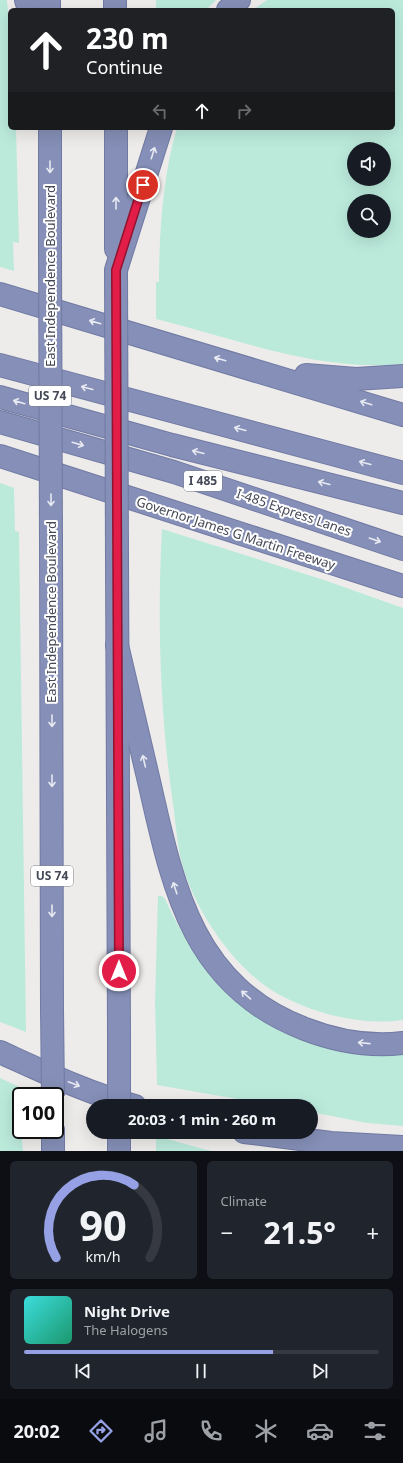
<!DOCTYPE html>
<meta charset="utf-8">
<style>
body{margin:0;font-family:"Noto Sans",sans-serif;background:#20242c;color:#f1f3f6;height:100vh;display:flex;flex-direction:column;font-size:15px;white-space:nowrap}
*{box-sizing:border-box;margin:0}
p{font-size:13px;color:#9ea1a6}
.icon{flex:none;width:22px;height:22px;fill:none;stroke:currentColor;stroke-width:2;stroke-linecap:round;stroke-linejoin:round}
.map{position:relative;height:1151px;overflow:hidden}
.sheet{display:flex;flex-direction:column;gap:10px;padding:10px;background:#0d0f14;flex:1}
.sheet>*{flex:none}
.top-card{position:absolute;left:8px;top:8px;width:387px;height:122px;border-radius:6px;box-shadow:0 4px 16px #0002;background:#202124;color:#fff;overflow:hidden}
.buttons{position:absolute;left:347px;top:142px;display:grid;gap:8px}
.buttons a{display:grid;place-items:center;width:44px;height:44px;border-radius:50%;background:#171b24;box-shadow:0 4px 16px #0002;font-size:20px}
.speed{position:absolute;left:12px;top:1087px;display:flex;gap:8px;font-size:20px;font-weight:700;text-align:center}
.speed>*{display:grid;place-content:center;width:52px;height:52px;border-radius:50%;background:#171b24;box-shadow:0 4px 16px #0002;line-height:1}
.speed .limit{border:2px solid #111;border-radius:6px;background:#fff;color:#111}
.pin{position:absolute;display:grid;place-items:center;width:34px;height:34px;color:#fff;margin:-17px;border:2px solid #fff;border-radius:50%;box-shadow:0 1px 4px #0007}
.me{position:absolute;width:44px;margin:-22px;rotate:0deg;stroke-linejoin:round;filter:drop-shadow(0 0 3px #0008)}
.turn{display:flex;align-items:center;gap:14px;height:84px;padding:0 12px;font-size:18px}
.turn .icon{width:52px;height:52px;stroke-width:2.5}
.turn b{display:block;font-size:28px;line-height:34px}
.lanes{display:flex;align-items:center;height:38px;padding:0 12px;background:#0003;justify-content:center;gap:20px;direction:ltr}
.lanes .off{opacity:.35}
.big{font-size:30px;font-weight:700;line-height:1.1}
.sheet .widget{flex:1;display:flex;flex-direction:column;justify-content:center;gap:6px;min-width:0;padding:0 14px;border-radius:6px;background:#20242c}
.sheet .dial{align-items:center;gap:0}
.dial svg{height:104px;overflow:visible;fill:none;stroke:#363941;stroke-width:7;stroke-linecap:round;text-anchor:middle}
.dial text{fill:#f1f3f6;stroke:none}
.song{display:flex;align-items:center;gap:12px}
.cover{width:48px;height:48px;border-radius:6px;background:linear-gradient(135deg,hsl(180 70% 55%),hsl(160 70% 35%))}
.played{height:4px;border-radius:2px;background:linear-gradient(90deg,#95a1e4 70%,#363941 70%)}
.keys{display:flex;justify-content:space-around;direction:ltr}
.heat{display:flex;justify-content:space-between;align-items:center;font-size:22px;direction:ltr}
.sheet .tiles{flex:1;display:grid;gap:10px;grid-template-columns:1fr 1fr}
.widget:last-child{grid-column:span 2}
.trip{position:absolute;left:86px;top:1099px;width:232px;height:40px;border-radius:20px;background:#171b24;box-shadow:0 4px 16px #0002;font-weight:700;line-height:40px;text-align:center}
.dock{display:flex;height:64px;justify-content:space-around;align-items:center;background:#090b0e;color:#9ea1a6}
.dock .icon{width:28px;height:28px}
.dock .current{color:#95a1e4}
.dock b{font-size:18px;color:#f1f3f6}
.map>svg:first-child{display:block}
.green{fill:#bbeadb;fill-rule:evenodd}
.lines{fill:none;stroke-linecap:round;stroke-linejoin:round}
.motorway-casing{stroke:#717aa3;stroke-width:24}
.motorway{stroke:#858fb7;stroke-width:22}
.motorway-bridge-casing{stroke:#717aa3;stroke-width:24;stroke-linecap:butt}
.motorway-bridge{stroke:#858fb7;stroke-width:22}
.oneway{stroke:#e7e9f1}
.route-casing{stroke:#92132f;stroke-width:10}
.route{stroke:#e11d48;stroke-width:7}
.labels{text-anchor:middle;stroke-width:4;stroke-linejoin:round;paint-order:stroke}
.shield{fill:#fff;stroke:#7d8089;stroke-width:1}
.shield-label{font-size:12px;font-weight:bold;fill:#454957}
.street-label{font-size:13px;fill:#454957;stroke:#fff}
</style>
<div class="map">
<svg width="403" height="1151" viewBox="0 0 403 1151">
<rect width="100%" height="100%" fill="#eeeceb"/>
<g class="green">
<polygon points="0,0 7,0 10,37 10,128 16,128 19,243 13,242 14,271 0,267"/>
<polygon points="156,0 216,0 206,10 156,10"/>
<path d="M267 0H403V364C318 372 237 339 156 319V282H159C159 234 163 174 177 128H393V10H253ZM354 149H384V179H354ZM354 201H384V231H354Z"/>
<polygon points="0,483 14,488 15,531 19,532 26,1032 0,1022"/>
<path d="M162 529 324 580 403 608V1020C361 1026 315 1014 278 994 235 970 195 911 182 864 177 845 176 824 173 804 160 715 157 619 162 529Z"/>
<path d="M158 896H162L165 899C183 940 205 968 238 999L403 1047V1126L367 1123 311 1112V1106H277L157 1085 155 1002Z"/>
<polygon points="0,1078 26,1090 26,1096 21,1096 21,1130 23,1151 0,1151"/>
<polygon points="156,1136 211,1151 156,1151"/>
</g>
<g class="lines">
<defs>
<g id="motorway">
<polyline points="26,0 29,10"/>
<polyline points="49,0 49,10"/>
<polyline points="115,0 115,10"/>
<polyline points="228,10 239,0"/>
<polyline points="50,128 50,251"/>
<polyline points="116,128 116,249"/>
<polyline points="116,270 161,128"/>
<polyline points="0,294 403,415"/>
<polyline points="0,365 403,473"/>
<polyline points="306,375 356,379 403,376"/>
<polyline points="0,397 172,445 403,503"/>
<polyline points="0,422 174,472 403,549"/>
<polyline points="0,456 403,586"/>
<polyline points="51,542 52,1009"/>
<polyline points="117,560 119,1033"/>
<path d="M117 645C128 693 140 742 151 790 174 892 195 987 305 1029 336 1041 370 1047 403 1043"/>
<path d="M0 1052C44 1072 88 1093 135 1106"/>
<polyline points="53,1130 53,1151"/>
<polyline points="119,1132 119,1151"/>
<polyline points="244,1132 331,1143 403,1147"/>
</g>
</defs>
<use href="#motorway" class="motorway-casing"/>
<use href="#motorway" class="motorway"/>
<defs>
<g id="motorway-bridge">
<polyline points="50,251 51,542"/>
<polyline points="116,270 117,560"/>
<polyline points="52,1009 53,1096"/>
<polyline points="119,1033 119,1106"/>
</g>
</defs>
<use href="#motorway-bridge" class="motorway-bridge-casing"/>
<use href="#motorway-bridge" class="motorway-bridge"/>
</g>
<defs><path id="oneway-shaft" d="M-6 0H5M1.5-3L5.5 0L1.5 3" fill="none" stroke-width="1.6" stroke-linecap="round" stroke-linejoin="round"/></defs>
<g class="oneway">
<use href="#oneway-shaft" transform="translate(153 153) rotate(-73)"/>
<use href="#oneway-shaft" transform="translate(50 167) rotate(90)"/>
<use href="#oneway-shaft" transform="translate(116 203) rotate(-90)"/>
<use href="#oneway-shaft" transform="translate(95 322) rotate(-164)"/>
<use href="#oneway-shaft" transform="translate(220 359) rotate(-164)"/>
<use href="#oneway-shaft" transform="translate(87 388) rotate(-165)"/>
<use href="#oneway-shaft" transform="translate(19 402) rotate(-164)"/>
<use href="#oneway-shaft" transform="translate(366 403) rotate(-163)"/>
<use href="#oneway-shaft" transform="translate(240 429) rotate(-165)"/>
<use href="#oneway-shaft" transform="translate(78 444) rotate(16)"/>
<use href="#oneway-shaft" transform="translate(198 452) rotate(-166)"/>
<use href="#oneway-shaft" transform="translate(365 463) rotate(-165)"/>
<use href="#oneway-shaft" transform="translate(324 483) rotate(-166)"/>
<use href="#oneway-shaft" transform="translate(51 500) rotate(90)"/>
<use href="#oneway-shaft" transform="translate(375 540) rotate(19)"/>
<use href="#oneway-shaft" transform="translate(52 721) rotate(90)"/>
<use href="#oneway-shaft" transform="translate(144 761) rotate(-103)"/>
<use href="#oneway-shaft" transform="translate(52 781) rotate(90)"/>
<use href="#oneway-shaft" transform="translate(175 888) rotate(-108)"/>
<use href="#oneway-shaft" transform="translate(52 911) rotate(90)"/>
<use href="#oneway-shaft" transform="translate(246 995) rotate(-139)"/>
<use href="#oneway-shaft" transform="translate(364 1043) rotate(-174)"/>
<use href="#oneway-shaft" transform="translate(74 1084) rotate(21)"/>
</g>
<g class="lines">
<defs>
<polyline id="route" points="119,971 116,270 143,185"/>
</defs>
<use href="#route" class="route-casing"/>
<use href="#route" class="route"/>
</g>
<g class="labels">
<g class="shield">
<rect x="29" y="386" width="42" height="20" rx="3"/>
<rect x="184" y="471" width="38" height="20" rx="3"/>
<rect x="31" y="866" width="42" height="20" rx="3"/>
</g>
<g class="shield-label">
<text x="50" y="400">US 74</text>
<text x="203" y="485">I 485</text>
<text x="52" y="880">US 74</text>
</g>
<g class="street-label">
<text transform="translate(50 276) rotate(-90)" y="5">East Independence Boulevard</text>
<text transform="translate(294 512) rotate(19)" y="5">I-485 Express Lanes</text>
<text transform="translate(236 533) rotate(18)" y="5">Governor James G Martin Freeway</text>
<text transform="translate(51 612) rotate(-90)" y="5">East Independence Boulevard</text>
</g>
</g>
</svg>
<div class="buttons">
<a><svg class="icon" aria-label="sound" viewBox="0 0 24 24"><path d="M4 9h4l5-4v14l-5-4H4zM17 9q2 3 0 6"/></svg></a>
<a><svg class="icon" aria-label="search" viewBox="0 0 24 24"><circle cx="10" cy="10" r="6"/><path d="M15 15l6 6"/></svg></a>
</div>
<div class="speed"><div class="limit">100</div></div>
<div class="pin" style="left:143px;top:185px;background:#d93025"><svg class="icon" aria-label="arrive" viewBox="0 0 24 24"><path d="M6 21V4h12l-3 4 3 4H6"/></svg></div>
<svg class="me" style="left:119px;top:971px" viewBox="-20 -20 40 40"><circle r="17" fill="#e11d48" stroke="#fff" stroke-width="3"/><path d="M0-11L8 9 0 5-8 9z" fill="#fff"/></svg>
<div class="trip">20:03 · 1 min · 260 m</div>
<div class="top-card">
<div class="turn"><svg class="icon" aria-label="ahead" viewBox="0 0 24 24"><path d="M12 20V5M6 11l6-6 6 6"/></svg><div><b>230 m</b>Continue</div></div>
<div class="lanes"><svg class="icon off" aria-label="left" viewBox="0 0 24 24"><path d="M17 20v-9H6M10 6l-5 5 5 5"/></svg><svg class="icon" aria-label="ahead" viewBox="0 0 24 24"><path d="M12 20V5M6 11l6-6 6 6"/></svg><svg class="icon off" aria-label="right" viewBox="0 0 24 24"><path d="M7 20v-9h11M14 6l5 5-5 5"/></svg></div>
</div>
</div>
<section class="sheet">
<div class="tiles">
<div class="widget dial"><svg viewBox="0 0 100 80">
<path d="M14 69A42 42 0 1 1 86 69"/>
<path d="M14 69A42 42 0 0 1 74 13" stroke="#95a1e4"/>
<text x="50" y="56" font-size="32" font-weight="700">90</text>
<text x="50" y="72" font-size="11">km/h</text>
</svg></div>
<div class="widget"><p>Climate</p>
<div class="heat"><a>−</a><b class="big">21.5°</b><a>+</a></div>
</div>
<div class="widget">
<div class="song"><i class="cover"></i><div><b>Night Drive</b><p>The Halogens</p></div></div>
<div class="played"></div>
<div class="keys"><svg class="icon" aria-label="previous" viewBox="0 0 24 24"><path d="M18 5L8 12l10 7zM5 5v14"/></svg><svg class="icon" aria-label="pause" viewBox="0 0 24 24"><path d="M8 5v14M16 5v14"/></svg><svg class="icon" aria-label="next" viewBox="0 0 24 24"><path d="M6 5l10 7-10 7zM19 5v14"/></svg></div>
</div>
</div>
</section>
<nav class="dock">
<b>20:02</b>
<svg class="icon current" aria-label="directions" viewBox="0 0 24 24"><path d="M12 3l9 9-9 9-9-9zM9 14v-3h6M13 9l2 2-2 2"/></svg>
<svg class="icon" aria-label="music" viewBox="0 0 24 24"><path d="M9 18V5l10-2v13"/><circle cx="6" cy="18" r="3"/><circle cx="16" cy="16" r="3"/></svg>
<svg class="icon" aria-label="phone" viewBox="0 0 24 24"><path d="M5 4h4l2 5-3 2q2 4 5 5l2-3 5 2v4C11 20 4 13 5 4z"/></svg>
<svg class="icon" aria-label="climate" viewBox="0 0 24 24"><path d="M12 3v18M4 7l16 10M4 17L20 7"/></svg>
<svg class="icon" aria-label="car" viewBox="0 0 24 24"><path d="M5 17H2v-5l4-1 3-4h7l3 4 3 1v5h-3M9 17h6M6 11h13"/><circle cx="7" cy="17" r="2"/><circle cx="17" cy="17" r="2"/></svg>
<svg class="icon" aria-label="filters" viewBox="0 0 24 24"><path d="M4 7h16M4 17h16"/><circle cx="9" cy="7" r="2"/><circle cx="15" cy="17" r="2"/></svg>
</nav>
